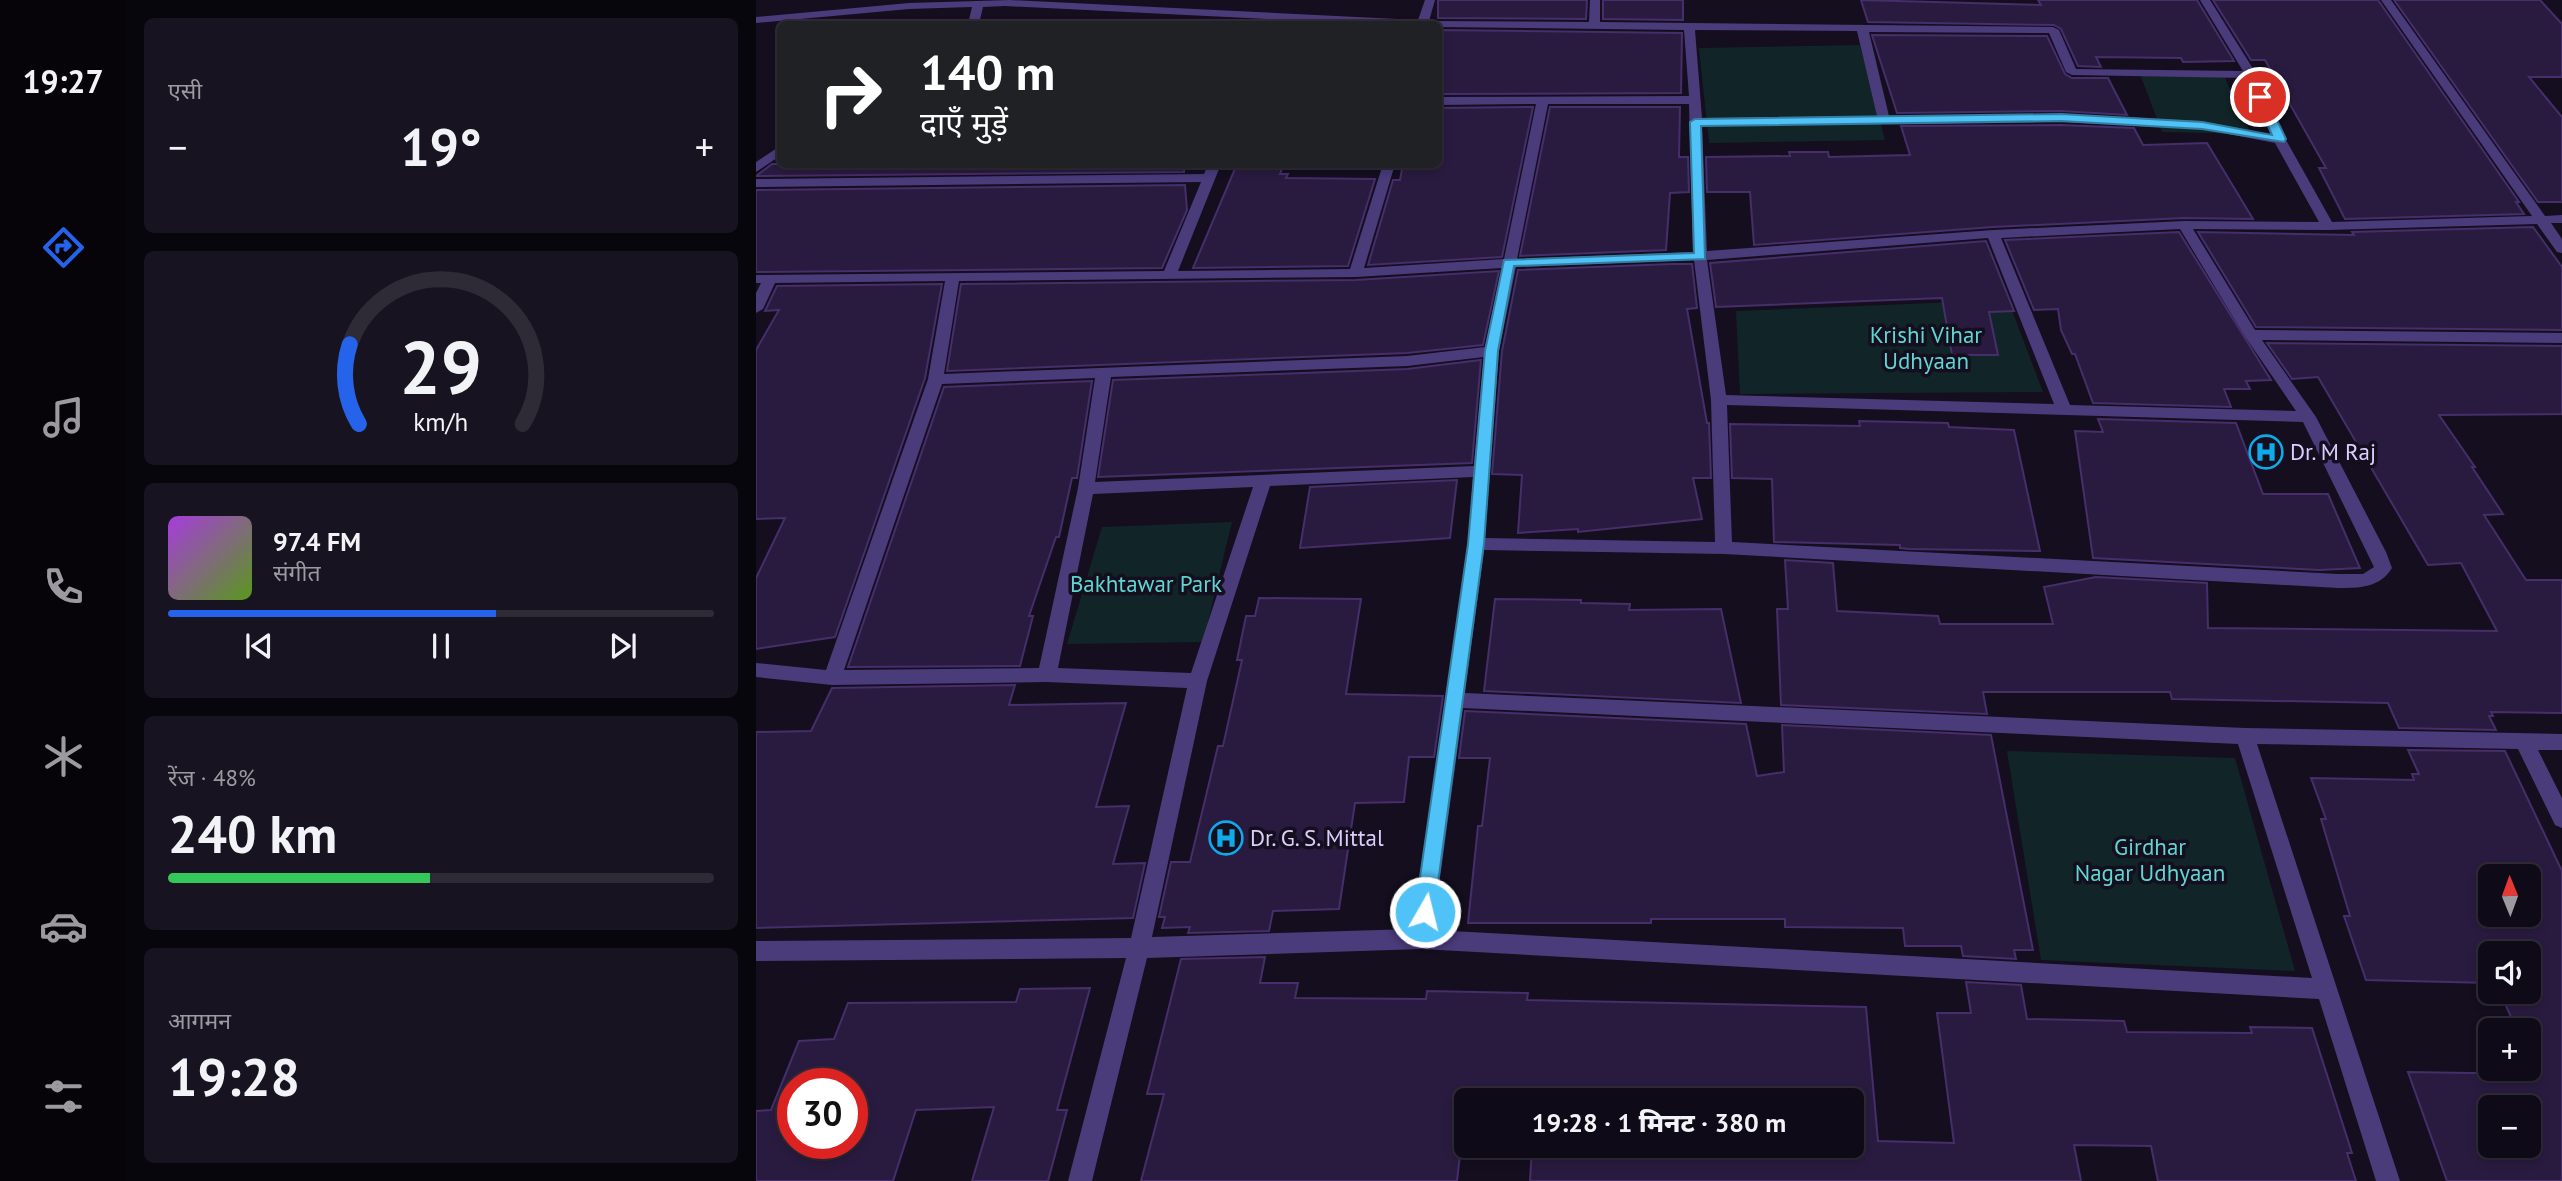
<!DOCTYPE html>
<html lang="hi">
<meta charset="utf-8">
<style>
body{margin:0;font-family:"PT Sans","Noto Sans Devanagari",sans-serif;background:#181320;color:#f1f3f6;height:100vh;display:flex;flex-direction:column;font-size:26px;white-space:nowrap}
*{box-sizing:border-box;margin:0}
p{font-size:23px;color:#9b9aa1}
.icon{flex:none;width:38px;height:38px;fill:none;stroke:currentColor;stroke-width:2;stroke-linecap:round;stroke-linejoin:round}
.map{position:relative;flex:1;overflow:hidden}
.drawer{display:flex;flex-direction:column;gap:18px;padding:18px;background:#08060d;width:630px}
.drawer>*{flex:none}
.guide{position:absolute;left:21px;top:21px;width:665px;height:147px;border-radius:10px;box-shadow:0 4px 10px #0003,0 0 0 2px #2f2b36;background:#202124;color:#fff;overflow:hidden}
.needle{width:46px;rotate:359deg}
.fabs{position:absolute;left:1722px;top:864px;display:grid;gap:14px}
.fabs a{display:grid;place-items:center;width:63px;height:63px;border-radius:10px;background:#0f0a17;box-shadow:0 4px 10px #0003,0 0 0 2px #2f2b36;font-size:35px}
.speed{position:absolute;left:21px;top:1068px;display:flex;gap:14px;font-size:35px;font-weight:700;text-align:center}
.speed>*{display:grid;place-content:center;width:91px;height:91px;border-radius:50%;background:#0f0a17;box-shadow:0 4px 10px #0003,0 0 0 2px #2f2b36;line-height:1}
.speed .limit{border:10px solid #d22;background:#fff;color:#111}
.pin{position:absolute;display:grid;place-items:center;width:60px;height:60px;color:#fff;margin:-30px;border:4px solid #fff;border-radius:50%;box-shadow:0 2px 7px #0007}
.me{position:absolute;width:77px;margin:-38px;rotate:8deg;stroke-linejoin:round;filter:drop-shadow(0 0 5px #0008)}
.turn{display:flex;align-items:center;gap:24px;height:147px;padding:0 28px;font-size:32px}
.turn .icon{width:91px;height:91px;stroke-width:2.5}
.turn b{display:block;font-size:49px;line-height:60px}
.big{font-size:52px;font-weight:800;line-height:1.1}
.drawer .card{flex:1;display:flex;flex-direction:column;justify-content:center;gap:10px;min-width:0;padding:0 24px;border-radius:10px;background:#181320}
.drawer .dial{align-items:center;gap:0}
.dial svg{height:182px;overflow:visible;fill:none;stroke:#2f2b36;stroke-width:7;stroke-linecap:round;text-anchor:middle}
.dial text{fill:#f1f3f6;stroke:none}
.song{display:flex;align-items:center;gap:21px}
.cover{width:84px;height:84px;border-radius:10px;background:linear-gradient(135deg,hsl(280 70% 55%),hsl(90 70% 35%))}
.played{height:7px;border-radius:4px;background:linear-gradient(90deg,#2563eb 60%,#2f2b36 60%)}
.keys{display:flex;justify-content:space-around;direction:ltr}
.heat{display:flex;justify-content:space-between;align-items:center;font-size:38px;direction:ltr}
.charge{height:10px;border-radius:5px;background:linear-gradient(90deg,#34c759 48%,#2f2b36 0)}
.trip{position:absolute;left:698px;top:1088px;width:410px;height:70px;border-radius:10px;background:#0f0a17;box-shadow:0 4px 10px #0003,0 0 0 2px #2f2b36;font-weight:800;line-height:70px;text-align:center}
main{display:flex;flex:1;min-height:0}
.tabs{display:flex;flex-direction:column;width:126px;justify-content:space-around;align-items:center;background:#060409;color:#9b9aa1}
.tabs .icon{width:49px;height:49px}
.tabs .active{color:#2563eb}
.tabs b{font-size:32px;color:#f1f3f6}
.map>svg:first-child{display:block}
.green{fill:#112528}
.building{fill:#291b3f;stroke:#452e69;stroke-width:2;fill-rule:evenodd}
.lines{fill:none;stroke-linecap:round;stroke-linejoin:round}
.minor{fill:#4a3b7b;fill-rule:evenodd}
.route{fill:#4fc3f7;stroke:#337fa1;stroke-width:2}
.labels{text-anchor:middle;stroke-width:7;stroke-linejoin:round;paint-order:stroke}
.park-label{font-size:23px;fill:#5fd7d0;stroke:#140e1f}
.poi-label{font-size:23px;fill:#dccefc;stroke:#140e1f;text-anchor:start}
</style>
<main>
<nav class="tabs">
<b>19:27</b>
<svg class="icon active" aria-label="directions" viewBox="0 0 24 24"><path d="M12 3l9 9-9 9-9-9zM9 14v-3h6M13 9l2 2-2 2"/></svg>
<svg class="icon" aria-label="music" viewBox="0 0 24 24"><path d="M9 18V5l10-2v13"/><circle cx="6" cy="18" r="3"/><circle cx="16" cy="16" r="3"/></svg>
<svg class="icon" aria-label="phone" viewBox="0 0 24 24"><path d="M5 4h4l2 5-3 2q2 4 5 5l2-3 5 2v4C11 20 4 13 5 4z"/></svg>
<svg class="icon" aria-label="climate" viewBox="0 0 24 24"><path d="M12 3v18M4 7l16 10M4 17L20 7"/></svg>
<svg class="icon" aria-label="car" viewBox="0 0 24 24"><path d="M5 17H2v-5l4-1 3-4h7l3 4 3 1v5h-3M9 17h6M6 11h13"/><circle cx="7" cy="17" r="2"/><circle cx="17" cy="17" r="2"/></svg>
<svg class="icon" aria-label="filters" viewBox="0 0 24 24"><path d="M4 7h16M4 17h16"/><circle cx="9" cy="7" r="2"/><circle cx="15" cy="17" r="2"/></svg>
</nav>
<section class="drawer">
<div class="card"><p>एसी</p>
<div class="heat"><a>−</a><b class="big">19°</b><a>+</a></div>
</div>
<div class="card dial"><svg viewBox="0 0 100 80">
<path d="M14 69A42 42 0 1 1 86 69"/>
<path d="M14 69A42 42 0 0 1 10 34" stroke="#2563eb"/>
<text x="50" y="56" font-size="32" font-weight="700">29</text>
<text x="50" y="72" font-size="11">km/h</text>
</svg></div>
<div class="card">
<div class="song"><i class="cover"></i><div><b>97.4 FM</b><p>संगीत</p></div></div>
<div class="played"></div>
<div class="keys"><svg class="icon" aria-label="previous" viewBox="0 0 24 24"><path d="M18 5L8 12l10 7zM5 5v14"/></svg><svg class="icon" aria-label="pause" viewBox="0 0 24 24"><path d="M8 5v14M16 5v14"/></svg><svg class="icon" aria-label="next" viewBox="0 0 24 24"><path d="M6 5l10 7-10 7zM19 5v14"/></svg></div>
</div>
<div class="card"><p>रेंज · 48%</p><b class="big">240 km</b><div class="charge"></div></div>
<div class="card"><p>आगमन</p><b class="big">19:28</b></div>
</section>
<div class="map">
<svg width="1806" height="1181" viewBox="0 0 1806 1181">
<rect width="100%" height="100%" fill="#140e1f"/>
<g class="green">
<polygon points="1104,45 1129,140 953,143 943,48"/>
<polygon points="1384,74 1468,76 1495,134 1406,132"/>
<polygon points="1252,300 1287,392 984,394 980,311"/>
<polygon points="476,522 447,642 311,644 346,527"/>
<polygon points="1251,751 1479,758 1539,971 1285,960"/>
</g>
<g class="building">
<polygon points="682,0 831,0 830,19 682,18"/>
<polygon points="847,0 927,0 927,20 847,19"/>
<polygon points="1105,0 1285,5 1282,0 1441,0 1478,61 1427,62 1425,58 1340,57 1345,67 1322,66 1305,29 1298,25 1112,22"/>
<polygon points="1457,0 1622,0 1763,202 1760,202 1768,214 1589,219 1563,168 1570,168 1509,60 1495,60"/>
<polygon points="1638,0 1784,0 1806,24 1806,77 1773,77 1806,117 1806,202 1782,202"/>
<polygon points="682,30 926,33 925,93 682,94"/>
<polygon points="1116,35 1291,36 1309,74 1316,78 1352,78 1371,115 1305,111 1141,113"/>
<polygon points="777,107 746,257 612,265 637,180 644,180 647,164 682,164 682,108"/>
<polygon points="794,107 924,107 923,157 932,157 933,192 914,193 910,250 764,256"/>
<polygon points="1305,125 1378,128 1387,145 1451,143 1497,219 1428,218 1237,227 998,245 994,192 951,192 950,157 1034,156 1033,152 1072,152 1073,157 1154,155 1145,126"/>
<polygon points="16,164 428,164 428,172 0,176"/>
<polygon points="481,164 528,164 524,174 532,174 530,178 619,179 592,266 437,268"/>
<polygon points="429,185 431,210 406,268 0,272 0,190"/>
<polygon points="1777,227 1806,267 1806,330 1500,327 1442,232 1598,235 1596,232"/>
<polygon points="1423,232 1515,380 1490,381 1494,389 1468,389 1475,407 1337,403 1319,354 1316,354 1305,330 1302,309 1278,310 1249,240"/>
<polygon points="1230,241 1258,311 1233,312 1242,355 1196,355 1186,298 960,307 954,263"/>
<polygon points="915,264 936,264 941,308 931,309 951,423 953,423 955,478 937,478 946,519 822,532 822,529 762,533 766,475 736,474 746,351 762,270"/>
<polygon points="743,271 727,345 651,353 191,371 205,284 600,280"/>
<polygon points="186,284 169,378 79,637 0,649 0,578 29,518 0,519 0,350 23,310 9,311 21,286"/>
<polygon points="1511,343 1806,346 1806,414 1683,415 1719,467 1716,467 1747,514 1728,515 1770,580 1806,580 1806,713 1735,712 1737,716 1733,716 1740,730 1643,728 1632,703 1416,699 1414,692 1227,692 1231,714 1025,705 1021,609 1032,609 1029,560 1077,563 1081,611 1182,616 1184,624 1297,624 1288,587 1340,577 1451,583 1452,628 1741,631 1705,563 1672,565 1562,377 1536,379"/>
<polygon points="725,360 716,463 342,477 357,380 651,369"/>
<polygon points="336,381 321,478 316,478 303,537 300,537 273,616 277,616 264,666 92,667 188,387"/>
<polygon points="1342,419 1480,423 1507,494 1572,494 1604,568 1563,570 1337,558 1319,431 1347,432"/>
<polygon points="1103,421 1192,423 1193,427 1258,430 1284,551 1153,549 1144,548 1144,545 1018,542 1016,479 976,478 974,424 1104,426"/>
<polygon points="701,480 694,538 544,548 554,487"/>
<polygon points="503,598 605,599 590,694 687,696 678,757 653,757 648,802 599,803 583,909 517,911 513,931 432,933 434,927 406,928 409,917 403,917 415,862 434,862 462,746 467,746 486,660 481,660 490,616 499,616"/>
<polygon points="739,599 825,600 825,603 874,604 873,610 965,609 985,703 728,691"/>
<polygon points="259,685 253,705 370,703 340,807 373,806 357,864 389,863 377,918 0,928 0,732 55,731 76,688"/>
<polygon points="709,711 990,724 1001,776 1028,772 1026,725 1235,735 1277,950 1258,950 1260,959 1207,956 1205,946 1149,946 1147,928 1029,927 1029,919 895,919 895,923 712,923 722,826 726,826 734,758 703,758"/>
<path d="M1652 750 1749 751 1806 871V1181H1691L1652 1072 1779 1074 1773 1060V1031H1761L1744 992H1773V954H1734V983L1610 980 1588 916H1594L1565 819H1570L1555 778 1658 780 1656 774H1663ZM1734 877H1773V915H1734ZM1734 1108H1773V1146H1734Z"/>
<polygon points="509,957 504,983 542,983 539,998 670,999 671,991 772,993 771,1000 1110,1007 1122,1141 1198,1143 1181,1013 1215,1013 1210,982 1265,985 1271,1019 1368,1021 1371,1032 1496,1033 1494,1027 1556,1028 1596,1153 1591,1153 1600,1181 1402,1181 1395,1146 1318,1145 1325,1181 774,1181 776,1146 1096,1146 1096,1101 710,1101 710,1120 708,1120 701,1181 385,1181 408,1094 391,1094 425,959"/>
<path d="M334 988 301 1110H311L292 1181H216L238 1107 160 1110 137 1181H0V1111L15 1110 43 1041 78 1039 92 1003 260 1002 264 989ZM37 1083H96V1143H37Z"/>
</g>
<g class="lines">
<g class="minor">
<path d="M254 0 662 20 669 0H679L673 21 833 22 834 0H844V22L1297 27 1303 30 1320 69 1487 71 1444 0H1454L1501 75 1530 140 1576 222 1776 216 1625 0H1635L1789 216 1806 215V223H1795L1806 239V253L1801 252 1781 224 1572 230 1437 229 1499 330 1806 333V343L1506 340 1560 417 1630 552 1636 568C1624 588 1603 588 1582 588L968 554 728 550 709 693 1489 728 1806 734V750H1782L1806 798V828L1799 825 1762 749 1501 744 1644 1181H1620L1563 999 665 949 391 958 336 1181H312L370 958 0 961V941L375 938 431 688 291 682 76 685 0 677V663L70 670 172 379 189 281 19 283 7 309 0 313V293L5 283H0V275L408 271 445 182 0 187V179L448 174 452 164H465L422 271 594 269 627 164H639L608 268 748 259 780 104 682 105V97L933 96 928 30 682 27V24H610L249 6 227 7 223 24H212L216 7 153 9 0 23V17L153 3ZM939 30 1101 31 1121 116 946 118ZM1113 32 1293 33 1310 72 1316 75 1491 78 1515 135 1446 121 1305 114 1133 116ZM792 104H933L937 252 761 259ZM1305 122 1446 129 1519 143 1563 222 1428 221 1237 230 951 251 946 126ZM1424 229 1488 335 1540 411 1314 405 1245 238ZM1232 238 1298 404 970 395 951 260ZM938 260 955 400 959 542 729 538 743 351 760 267ZM746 268 729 347 651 356 188 374 203 281 600 277ZM728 357 718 466 339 482 355 377 651 366ZM339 378 322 488 283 668 88 670 186 384ZM971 405 1547 422 1618 567 1607 574H1582L976 542ZM717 477 712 544 656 929 396 937 451 681 514 486ZM497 487 435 673 302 668 337 494ZM707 708 1482 744 1556 978 677 930Z"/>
<polygon points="24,146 24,156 0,172 0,162"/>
</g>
</g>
<polygon class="route" points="1501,94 1510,97 1530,139 1528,142 1446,129 1305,121 945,126 949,259 758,266 742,351 728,544 678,912 676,918 669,921 662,918 659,912 712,544 729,351 748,260 938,253 934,122 939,119 1305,114 1446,122 1516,135 1499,97"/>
<defs>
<symbol id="hospital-ring" viewBox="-11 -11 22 22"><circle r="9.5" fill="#140e1f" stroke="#0eaae9" stroke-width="1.5"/><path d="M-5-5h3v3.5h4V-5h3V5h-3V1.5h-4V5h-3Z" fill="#0eaae9"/></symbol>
</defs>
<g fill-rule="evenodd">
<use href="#hospital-ring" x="1491" y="433" width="38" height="38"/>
<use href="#hospital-ring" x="451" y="819" width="38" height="38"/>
</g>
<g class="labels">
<g class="park-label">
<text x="1170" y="343">Krishi Vihar<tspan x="1170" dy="26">Udhyaan</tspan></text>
<text x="390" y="592">Bakhtawar Park</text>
<text x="1394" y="855">Girdhar<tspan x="1394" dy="26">Nagar Udhyaan</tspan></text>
</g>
<g class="poi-label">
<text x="1534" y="460">Dr. M Raj</text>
<text x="494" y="846">Dr. G. S. Mittal</text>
</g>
</g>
</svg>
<div class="fabs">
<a><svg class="needle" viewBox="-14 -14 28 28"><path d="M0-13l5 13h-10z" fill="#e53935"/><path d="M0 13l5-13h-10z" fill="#9b9aa1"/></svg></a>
<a><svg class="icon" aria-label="sound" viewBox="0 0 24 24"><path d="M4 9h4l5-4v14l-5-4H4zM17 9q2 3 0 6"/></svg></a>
<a>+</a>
<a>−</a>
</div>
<div class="speed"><div class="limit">30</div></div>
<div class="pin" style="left:1504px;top:97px;background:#d93025"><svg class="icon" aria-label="arrive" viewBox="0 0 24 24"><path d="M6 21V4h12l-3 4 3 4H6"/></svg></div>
<svg class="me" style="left:669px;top:912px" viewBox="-20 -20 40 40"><circle r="17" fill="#4fc3f7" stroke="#fff" stroke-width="3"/><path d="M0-11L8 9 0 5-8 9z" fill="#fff"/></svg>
<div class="trip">19:28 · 1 मिनट · 380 m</div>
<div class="guide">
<div class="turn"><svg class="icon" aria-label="right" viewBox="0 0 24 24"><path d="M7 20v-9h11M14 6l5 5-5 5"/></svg><div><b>140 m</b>दाएँ मुड़ें</div></div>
</div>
</div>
</main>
